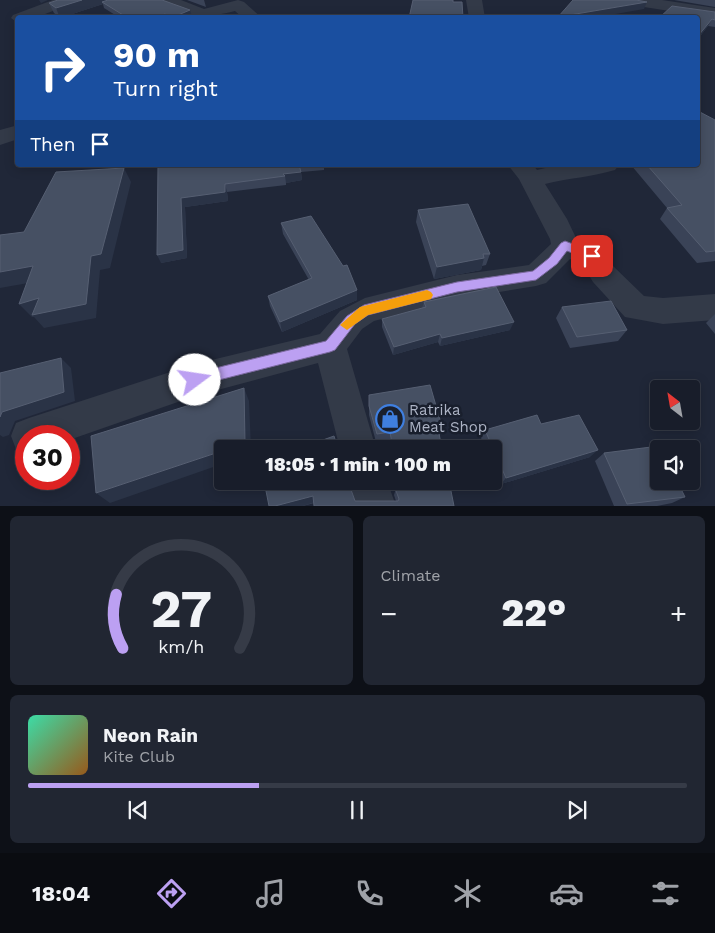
<!DOCTYPE html>
<meta charset="utf-8">
<style>
body{margin:0;font-family:"Work Sans",sans-serif;background:#212632;color:#f1f3f6;height:100vh;display:flex;flex-direction:column;font-size:19px;white-space:nowrap}
*{box-sizing:border-box;margin:0}
p{font-size:16px;color:#9fa2a8}
.icon{flex:none;width:28px;height:28px;fill:none;stroke:currentColor;stroke-width:2;stroke-linecap:round;stroke-linejoin:round}
.map{position:relative;height:506px;overflow:hidden}
.panel{display:flex;flex-direction:column;gap:10px;padding:10px;background:#0d1017;flex:1}
.panel>*{flex:none}
.banner{position:absolute;left:15px;top:15px;width:685px;height:152px;border-radius:5px;box-shadow:0 2px 12px #0003,0 0 0 1px #363b47;background:#1a4fa0;color:#fff;overflow:hidden}
.needle{width:32px;rotate:329deg}
.controls{position:absolute;left:650px;top:380px;display:grid;gap:10px}
.controls a{display:grid;place-items:center;width:50px;height:50px;border-radius:5px;background:#181d2a;box-shadow:0 2px 12px #0003,0 0 0 1px #363b47;font-size:25px}
.speed{position:absolute;left:15px;top:425px;display:flex;gap:10px;font-size:25px;font-weight:700;text-align:center}
.speed>*{display:grid;place-content:center;width:65px;height:65px;border-radius:50%;background:#181d2a;box-shadow:0 2px 12px #0003,0 0 0 1px #363b47;line-height:1}
.speed .limit{border:8px solid #d22;background:#fff;color:#111}
.pin{position:absolute;display:grid;place-items:center;width:42px;height:42px;color:#fff;margin:-21px;border-radius:10px;box-shadow:0 2px 8px #0006}
.me{position:absolute;width:55px;margin:-28px;rotate:76deg;stroke-linejoin:round;filter:drop-shadow(0 0 4px #0008)}
.turn{display:flex;align-items:center;gap:18px;height:105px;padding:0 15px;font-size:22px}
.turn .icon{width:65px;height:65px;stroke-width:2.5}
.turn b{display:block;font-size:35px;line-height:42px}
.then{display:flex;align-items:center;height:48px;padding:0 15px;background:#0003;gap:10px;font-size:19px}
.big{font-size:38px;font-weight:800;line-height:1.1}
.panel .card{flex:1;display:flex;flex-direction:column;justify-content:center;gap:8px;min-width:0;padding:0 18px;border-radius:8px;background:#212632}
.panel .dial{align-items:center;gap:0}
.dial svg{height:130px;overflow:visible;fill:none;stroke:#363b47;stroke-width:7;stroke-linecap:round;text-anchor:middle}
.dial text{fill:#f1f3f6;stroke:none}
.song{display:flex;align-items:center;gap:15px}
.cover{width:60px;height:60px;border-radius:8px;background:linear-gradient(135deg,hsl(160 70% 55%),hsl(30 70% 35%))}
.played{height:5px;border-radius:2px;background:linear-gradient(90deg,#bca0f2 35%,#363b47 35%)}
.keys{display:flex;justify-content:space-around;direction:ltr}
.heat{display:flex;justify-content:space-between;align-items:center;font-size:28px;direction:ltr}
.panel .tiles{flex:1;display:grid;gap:10px;grid-template-columns:1fr 1fr}
.card:last-child{grid-column:span 2}
.trip{position:absolute;left:214px;top:440px;width:288px;height:50px;border-radius:5px;background:#181d2a;box-shadow:0 2px 12px #0003,0 0 0 1px #363b47;font-weight:800;line-height:50px;text-align:center}
.menu{display:flex;height:80px;justify-content:space-around;align-items:center;background:#0a0c11;color:#9fa2a8}
.menu .icon{width:35px;height:35px}
.menu .current{color:#bca0f2}
.menu b{font-size:22px;color:#f1f3f6}
.map>svg:first-child{display:block}
.lines{fill:none;stroke-linecap:round;stroke-linejoin:round}
.minor{fill:#333a48;fill-rule:evenodd}
.wall{fill:#3a4357}
.shaded-wall{fill:#2a3346}
.building{fill:#465063;stroke:#565f72}
.route{fill:#bca0f2;stroke:#7a689d}
.slow{fill:#f59e0b}
.labels{text-anchor:middle;stroke-width:5;stroke-linejoin:round;paint-order:stroke}
.near-poi-label{font-size:15px;fill:#adb4c5;stroke:#191f2d;text-anchor:start}
</style>
<div class="map">
<svg width="715" height="506" viewBox="0 0 715 506">
<rect width="100%" height="100%" fill="#202738"/>
<g class="lines">
<g class="minor">
<polygon points="53,0 76,0 73,3 35,18 18,18 18,23 11,18 13,15"/>
<path d="M159 0H181L204 9 238 0 244 2 262 18H243L235 11C198 20 197 17 162 3Z"/>
<polygon points="466,0 482,0 485,18 469,18"/>
<polygon points="623,0 662,0 715,8 715,18 631,5"/>
<polygon points="18,125 18,139 0,145 0,130"/>
<path d="M508 165H533L537 170 558 165H619L615 170C592 177 568 178 545 184L567 219 577 240 602 248 613 266 644 296 663 298 715 294V320L663 324 625 317 593 282 582 264 570 259 546 283 536 286 457 299 374 321 362 329 347 349 376 449H340L318 363 195 396 69 440V436H26V453L16 449 11 436 16 423 29 418 195 364 320 334 340 311 365 298 457 275 529 265 551 244 550 239 519 179Z"/>
<polygon points="349,481 387,481 396,506 356,506"/>
</g>
</g>
<g class="wall">
<polygon points="162,0 192,16 188,18 120,18 104,8 103,4 60,18 54,13 49,3"/>
<polygon points="187,0 204,0 206,7"/>
<polygon points="674,0 715,0 715,7"/>
<polygon points="715,12 715,27 708,26 698,39 698,18"/>
<polygon points="715,120 715,261 697,263 660,219 667,208 631,165 698,165"/>
<polygon points="158,165 324,165 324,170 301,172 302,180 286,183 286,185 227,192 228,201 185,207 187,258 161,263"/>
<polygon points="418,210 490,254 486,265 482,266 481,270 434,279 416,222"/>
<polygon points="281,223 357,300 282,332 270,306 268,296 309,280 283,234"/>
<polygon points="424,302 510,330 440,346 438,342 393,355 382,327 382,319 422,308"/>
<polygon points="562,307 627,330 618,341 570,348 556,318"/>
<polygon points="715,314 715,334 706,323"/>
<polygon points="369,395 441,423 438,431 442,449 390,449 389,440 376,442 369,415"/>
<polygon points="485,430 590,457 501,484 492,464 492,449 486,449 481,438"/>
<polygon points="604,453 685,497 672,503 657,506 614,506 595,461"/>
<polygon points="264,481 355,501 396,501 394,495 396,488 395,481 449,481 454,506 314,503 303,506 269,506"/>
</g>
<g class="shaded-wall">
<polygon points="39,0 48,0 41,3"/>
<polygon points="82,0 114,0 102,2 103,4 60,18 56,8"/>
<polygon points="647,2 644,9 593,18 557,18 558,17"/>
<polygon points="190,10 192,16 188,18 171,18"/>
<polygon points="165,14 166,18 156,18"/>
<polygon points="712,19 708,26 698,39 698,36"/>
<polygon points="124,168 131,182 110,268 100,270 96,318 44,328 34,317 32,317 19,304"/>
<polygon points="301,172 302,180 286,183 285,176 283,174"/>
<polygon points="225,184 227,192 228,201 185,207 187,258 161,263 157,255 181,198"/>
<polygon points="484,258 481,270 434,279 437,267"/>
<polygon points="33,266 45,280 0,288 0,272"/>
<polygon points="357,290 357,300 282,332 280,322"/>
<polygon points="514,322 510,330 440,346 442,338"/>
<polygon points="440,334 438,342 393,355 394,347"/>
<polygon points="61,358 71,368 75,401 15,421 9,435 3,437 0,435 0,417 2,412"/>
<polygon points="244,388 249,401 251,449 229,449"/>
<polygon points="598,450 590,457 501,484 506,478"/>
<polygon points="222,451 222,464 110,503 96,493"/>
<polygon points="313,496 315,502 303,506 275,506"/>
</g>
<g class="building">
<polygon points="58,0 82,0 56,8 49,3"/>
<polygon points="108,0 162,0 190,10 171,18 165,14 156,18 128,18 102,2"/>
<polygon points="413,0 453,0 453,2 462,2 463,18 409,18"/>
<polygon points="573,0 636,0 647,2 558,17"/>
<polygon points="672,6 715,12 715,20 712,19 698,36 698,18 659,18"/>
<polygon points="698,111 715,120 715,251 706,252 667,208 682,205 647,165 698,165"/>
<polygon points="158,165 299,165 301,172 283,174 285,176 225,184 225,192 181,198 183,250 157,255"/>
<polygon points="124,168 101,254 91,256 86,304 32,315 39,298 19,304 33,266 0,272 0,235 24,232 56,172"/>
<polygon points="468,204 490,254 483,254 484,258 437,267 418,210"/>
<polygon points="311,216 343,266 347,265 357,290 280,322 268,296 312,278 281,223"/>
<polygon points="496,287 514,322 442,338 440,334 394,347 382,319 426,307 424,302"/>
<polygon points="611,301 627,330 577,337 562,307"/>
<polygon points="61,358 64,392 2,412 0,417 0,373"/>
<polygon points="430,385 441,423 437,423 442,449 393,449 390,432 377,434 369,406 369,395"/>
<polygon points="244,388 245,443 229,449 222,449 222,451 96,493 91,436"/>
<polygon points="537,415 541,424 579,415 598,450 506,478 485,430"/>
<polygon points="334,436 338,449 298,449"/>
<polygon points="659,446 661,449 659,449 659,481 677,481 685,497 627,504 604,453"/>
<polygon points="264,481 348,481 355,501 398,501 399,499 395,488 399,487 398,481 449,481 454,506 314,506 313,496 275,506 269,506"/>
</g>
<polygon class="route" points="565,241 597,253 598,256 592,261 567,251 557,264 536,280 457,292 368,315 355,324 335,350 330,352 195,386 190,384 188,380 190,375 195,373 326,341 347,316 364,305 457,282 533,271 549,258 561,243"/>
<polygon class="slow" points="427,290 431,292 433,295 431,299 368,315 347,330 340,325 360,307"/>
<defs>
<symbol id="shop-ring" viewBox="-11 -11 22 22"><circle r="9.5" fill="#191f2d" stroke="#3f7fe0" stroke-width="1.5"/><path d="M-5-2.5h2.3a2.7 3.5 0 0 1 5.4 0H5L5.5 6h-11ZM-1.5-2.5h3a1.5 2.3 0 0 0-3 0Z" fill="#3f7fe0"/></symbol>
</defs>
<g fill-rule="evenodd">
<use href="#shop-ring" x="374" y="403" width="32" height="32"/>
</g>
<g class="labels">
<g class="near-poi-label">
<text x="409" y="415">Ratrika<tspan x="409" dy="17">Meat Shop</tspan></text>
</g>
</g>
</svg>
<div class="controls">
<a><svg class="needle" viewBox="-14 -14 28 28"><path d="M0-13l5 13h-10z" fill="#e53935"/><path d="M0 13l5-13h-10z" fill="#9fa2a8"/></svg></a>
<a><svg class="icon" aria-label="sound" viewBox="0 0 24 24"><path d="M4 9h4l5-4v14l-5-4H4zM17 9q2 3 0 6"/></svg></a>
</div>
<div class="speed"><div class="limit">30</div></div>
<div class="pin" style="left:592px;top:256px;background:#d93025"><svg class="icon" aria-label="arrive" viewBox="0 0 24 24"><path d="M6 21V4h12l-3 4 3 4H6"/></svg></div>
<svg class="me" style="left:195px;top:380px" viewBox="-20 -20 40 40"><circle r="19" fill="#fff"/><path d="M0-13L10 11 0 6-10 11z" fill="#bca0f2"/></svg>
<div class="trip">18:05 · 1 min · 100 m</div>
<div class="banner">
<div class="turn"><svg class="icon" aria-label="right" viewBox="0 0 24 24"><path d="M7 20v-9h11M14 6l5 5-5 5"/></svg><div><b>90 m</b>Turn right</div></div>
<div class="then">Then<svg class="icon" aria-label="arrive" viewBox="0 0 24 24"><path d="M6 21V4h12l-3 4 3 4H6"/></svg></div>
</div>
</div>
<section class="panel">
<div class="tiles">
<div class="card dial"><svg viewBox="0 0 100 80">
<path d="M14 69A42 42 0 1 1 86 69"/>
<path d="M14 69A42 42 0 0 1 10 36" stroke="#bca0f2"/>
<text x="50" y="56" font-size="32" font-weight="700">27</text>
<text x="50" y="72" font-size="11">km/h</text>
</svg></div>
<div class="card"><p>Climate</p>
<div class="heat"><a>−</a><b class="big">22°</b><a>+</a></div>
</div>
<div class="card">
<div class="song"><i class="cover"></i><div><b>Neon Rain</b><p>Kite Club</p></div></div>
<div class="played"></div>
<div class="keys"><svg class="icon" aria-label="previous" viewBox="0 0 24 24"><path d="M18 5L8 12l10 7zM5 5v14"/></svg><svg class="icon" aria-label="pause" viewBox="0 0 24 24"><path d="M8 5v14M16 5v14"/></svg><svg class="icon" aria-label="next" viewBox="0 0 24 24"><path d="M6 5l10 7-10 7zM19 5v14"/></svg></div>
</div>
</div>
</section>
<nav class="menu">
<b>18:04</b>
<svg class="icon current" aria-label="directions" viewBox="0 0 24 24"><path d="M12 3l9 9-9 9-9-9zM9 14v-3h6M13 9l2 2-2 2"/></svg>
<svg class="icon" aria-label="music" viewBox="0 0 24 24"><path d="M9 18V5l10-2v13"/><circle cx="6" cy="18" r="3"/><circle cx="16" cy="16" r="3"/></svg>
<svg class="icon" aria-label="phone" viewBox="0 0 24 24"><path d="M5 4h4l2 5-3 2q2 4 5 5l2-3 5 2v4C11 20 4 13 5 4z"/></svg>
<svg class="icon" aria-label="climate" viewBox="0 0 24 24"><path d="M12 3v18M4 7l16 10M4 17L20 7"/></svg>
<svg class="icon" aria-label="car" viewBox="0 0 24 24"><path d="M5 17H2v-5l4-1 3-4h7l3 4 3 1v5h-3M9 17h6M6 11h13"/><circle cx="7" cy="17" r="2"/><circle cx="17" cy="17" r="2"/></svg>
<svg class="icon" aria-label="filters" viewBox="0 0 24 24"><path d="M4 7h16M4 17h16"/><circle cx="9" cy="7" r="2"/><circle cx="15" cy="17" r="2"/></svg>
</nav>
